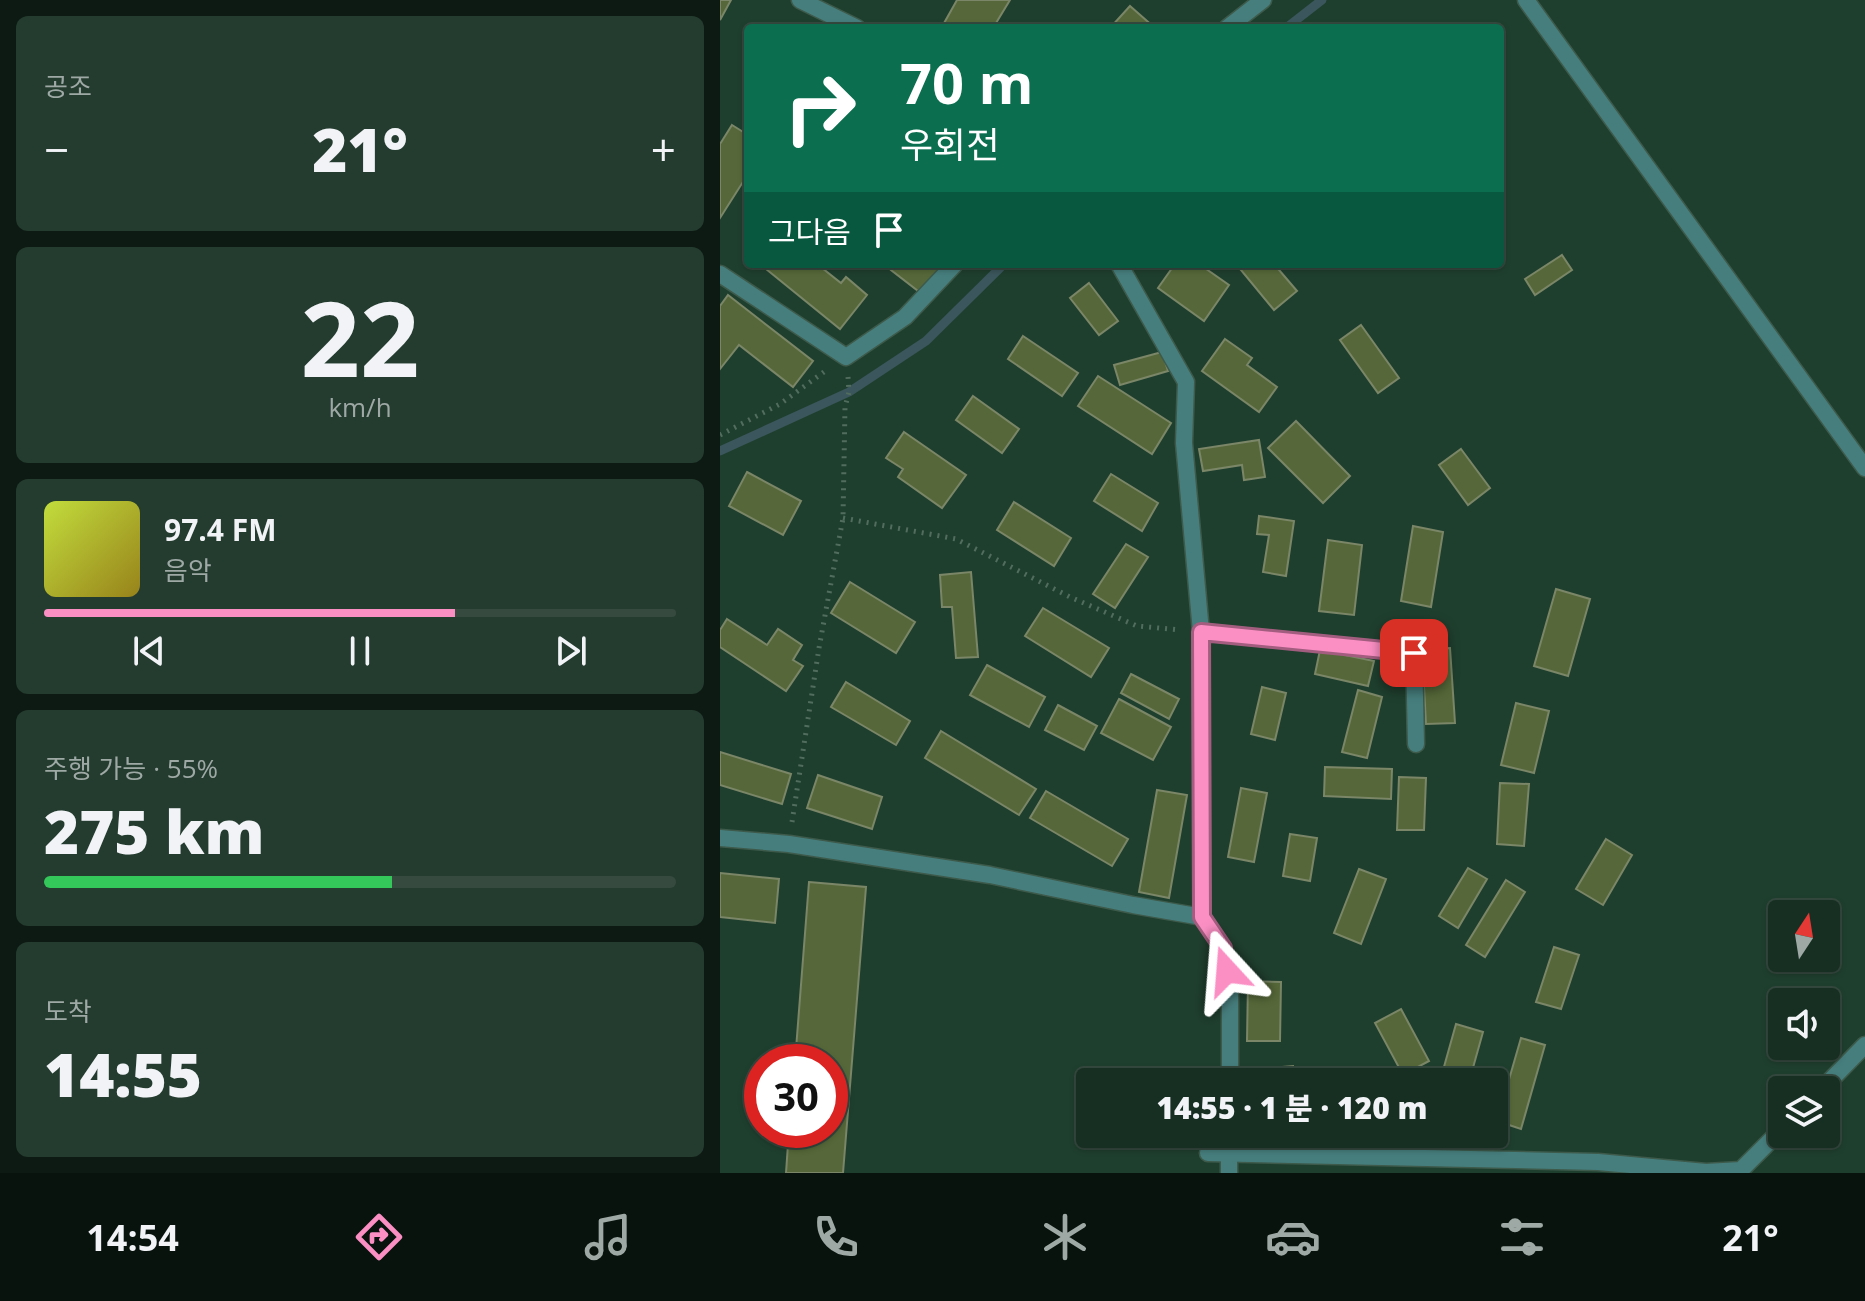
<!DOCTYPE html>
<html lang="ko">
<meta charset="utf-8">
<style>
body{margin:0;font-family:"Open Sans","Noto Sans KR",sans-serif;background:#243b2f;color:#f1f3f6;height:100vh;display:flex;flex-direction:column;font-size:30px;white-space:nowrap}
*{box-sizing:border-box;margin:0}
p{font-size:26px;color:#9ea9a5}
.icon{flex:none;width:44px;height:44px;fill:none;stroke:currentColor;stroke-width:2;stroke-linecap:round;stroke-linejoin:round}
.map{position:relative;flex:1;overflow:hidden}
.panel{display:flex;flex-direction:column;gap:16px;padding:16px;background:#0d1a13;width:720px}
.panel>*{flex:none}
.banner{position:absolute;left:24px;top:24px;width:760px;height:244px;border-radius:8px;box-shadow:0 2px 6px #0004,0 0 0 2px #364a40;background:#0b6e4f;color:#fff;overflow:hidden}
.needle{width:52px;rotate:12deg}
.tools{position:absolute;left:1048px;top:900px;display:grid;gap:16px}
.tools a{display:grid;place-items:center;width:72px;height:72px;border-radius:8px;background:#172f22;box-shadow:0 2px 6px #0004,0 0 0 2px #364a40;font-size:40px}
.speed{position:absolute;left:24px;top:1044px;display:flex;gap:16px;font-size:40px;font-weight:700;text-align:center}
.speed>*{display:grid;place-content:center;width:104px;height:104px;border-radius:50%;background:#172f22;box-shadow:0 2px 6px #0004,0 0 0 2px #364a40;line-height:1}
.speed .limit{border:12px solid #d22;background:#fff;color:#111}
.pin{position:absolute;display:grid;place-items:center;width:68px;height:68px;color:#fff;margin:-34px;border-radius:16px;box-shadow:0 4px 12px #0006}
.me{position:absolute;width:88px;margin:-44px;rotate:341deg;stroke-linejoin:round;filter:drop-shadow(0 0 6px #0008)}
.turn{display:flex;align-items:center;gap:28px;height:168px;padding:0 24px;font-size:36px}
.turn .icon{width:104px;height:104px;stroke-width:2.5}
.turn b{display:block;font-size:56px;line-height:68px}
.then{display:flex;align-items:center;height:76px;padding:0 24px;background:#0003;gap:16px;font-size:30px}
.big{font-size:60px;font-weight:800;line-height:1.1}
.panel .tile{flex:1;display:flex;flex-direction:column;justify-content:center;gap:12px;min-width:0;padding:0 28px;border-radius:12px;background:#243b2f}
.panel .dial{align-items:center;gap:0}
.dial b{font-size:104px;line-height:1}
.song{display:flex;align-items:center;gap:24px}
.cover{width:96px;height:96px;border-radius:12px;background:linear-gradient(135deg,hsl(70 70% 55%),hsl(50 70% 35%))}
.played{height:8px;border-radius:4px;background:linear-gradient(90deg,#fb8fc4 65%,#364a40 65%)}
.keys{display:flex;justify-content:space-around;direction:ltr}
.heat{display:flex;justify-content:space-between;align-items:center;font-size:44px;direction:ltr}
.charge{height:12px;border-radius:6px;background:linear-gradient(90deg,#34c759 55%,#364a40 0)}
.trip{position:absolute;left:356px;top:1068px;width:432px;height:80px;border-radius:8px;background:#172f22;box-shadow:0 2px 6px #0004,0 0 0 2px #364a40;font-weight:800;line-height:80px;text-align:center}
.tab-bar{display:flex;height:128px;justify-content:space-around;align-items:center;background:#09130e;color:#9ea9a5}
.tab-bar .icon{width:56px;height:56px}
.tab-bar .active{color:#fb8fc4}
.tab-bar b{font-size:36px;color:#f1f3f6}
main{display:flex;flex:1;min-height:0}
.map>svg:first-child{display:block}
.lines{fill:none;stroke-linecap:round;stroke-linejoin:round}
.stream{stroke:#3b565c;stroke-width:9}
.building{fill:#566839;stroke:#7a8667;stroke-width:2}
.minor-casing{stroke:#3d5a4b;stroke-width:19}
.tertiary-casing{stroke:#3d5a4b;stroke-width:19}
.path{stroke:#516d5e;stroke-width:5;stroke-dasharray:2 6;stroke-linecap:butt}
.minor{stroke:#467e7d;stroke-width:16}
.tertiary{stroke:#467e7d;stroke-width:16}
.route-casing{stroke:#a35d7f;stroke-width:20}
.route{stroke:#fb8fc4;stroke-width:14}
</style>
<main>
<section class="panel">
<div class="tile"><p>공조</p>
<div class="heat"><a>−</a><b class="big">21°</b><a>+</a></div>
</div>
<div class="tile dial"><b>22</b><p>km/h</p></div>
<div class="tile">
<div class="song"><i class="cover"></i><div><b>97.4 FM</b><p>음악</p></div></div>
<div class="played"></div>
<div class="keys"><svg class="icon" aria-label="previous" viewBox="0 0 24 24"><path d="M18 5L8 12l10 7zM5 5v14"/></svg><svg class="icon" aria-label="pause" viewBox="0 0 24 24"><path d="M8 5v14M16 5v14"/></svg><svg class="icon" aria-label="next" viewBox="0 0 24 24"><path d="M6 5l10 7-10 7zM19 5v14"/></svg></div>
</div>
<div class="tile"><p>주행 가능 · 55%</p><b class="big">275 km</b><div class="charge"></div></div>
<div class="tile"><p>도착</p><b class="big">14:55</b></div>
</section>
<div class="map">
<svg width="1145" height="1173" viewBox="0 0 1145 1173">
<rect width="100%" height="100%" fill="#1f3f2e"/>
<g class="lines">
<g class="stream">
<polyline points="566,28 602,0"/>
<polyline points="0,451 129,392 206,341 284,264"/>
</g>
</g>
<g class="building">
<polygon points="0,0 11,0 0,20"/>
<polygon points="237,0 290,0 273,28 228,28 223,25"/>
<polygon points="410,6 435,28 390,28"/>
<polygon points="12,125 28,135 28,174 0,218 0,144"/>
<polygon points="842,255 852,270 815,295 805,279"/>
<polygon points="42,264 97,264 121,283 126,277 147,295 120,329 41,265"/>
<polygon points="176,264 225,264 202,294 171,270"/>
<polygon points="455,264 479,264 509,285 484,321 438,288"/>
<polygon points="516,264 554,264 577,291 554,310"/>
<polygon points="369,283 398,321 379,335 350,298"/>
<polygon points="8,295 93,361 73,387 19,345 0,369 0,306"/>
<polygon points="641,325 679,378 658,393 620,340"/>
<polygon points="303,336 358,373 342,396 288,359"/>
<polygon points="505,339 532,358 527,365 557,387 539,412 482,371"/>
<polygon points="442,352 448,371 400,385 394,365"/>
<polygon points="378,376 451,423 432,454 358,406"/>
<polygon points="253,396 299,429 282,453 236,420"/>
<polygon points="576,421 630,476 603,503 548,448"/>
<polygon points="184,432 246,475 222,508 178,477 183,469 166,458"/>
<polygon points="539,440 545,477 524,480 522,465 483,471 479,449"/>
<polygon points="741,449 770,488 748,505 719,465"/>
<polygon points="27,472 81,501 63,535 9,506"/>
<polygon points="391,474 438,503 422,531 374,501"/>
<polygon points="294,502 351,538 334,566 277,530"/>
<polygon points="539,516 574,521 566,576 543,572 549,535 537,534"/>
<polygon points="693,526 723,532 711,607 681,601"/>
<polygon points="608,540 642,545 634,615 599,611"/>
<polygon points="406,544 428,557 395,608 373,594"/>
<polygon points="251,572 258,657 236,658 232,607 222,607 220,575"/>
<polygon points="130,582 195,622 176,653 111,613"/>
<polygon points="836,589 870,599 848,676 814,666"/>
<polygon points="323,608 389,648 371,677 305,636"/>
<polygon points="7,619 47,645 58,629 82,645 73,660 83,666 66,691 0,647 0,630"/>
<polygon points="730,648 735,723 706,724 702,649"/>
<polygon points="600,650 654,661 648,686 595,674"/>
<polygon points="267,665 325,697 309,727 250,695"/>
<polygon points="411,674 459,699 449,719 401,693"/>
<polygon points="126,682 190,721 176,745 111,707"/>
<polygon points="542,687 566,693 555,740 531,734"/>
<polygon points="638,690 662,697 647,758 622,752"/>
<polygon points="399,699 451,727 433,760 381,733"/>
<polygon points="796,703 829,711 814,773 781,765"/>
<polygon points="338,705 377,726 364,750 325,730"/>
<polygon points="221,731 316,789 299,815 205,758"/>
<polygon points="0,752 71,774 62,804 0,785"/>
<polygon points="605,767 672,769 671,799 604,796"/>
<polygon points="98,775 162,797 152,829 87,808"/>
<polygon points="679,777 706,778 704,830 677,830"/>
<polygon points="780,783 809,784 804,846 777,844"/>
<polygon points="521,788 547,793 534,862 508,857"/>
<polygon points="437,790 467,795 449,898 419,892"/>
<polygon points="326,791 408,839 392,866 310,818"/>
<polygon points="570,834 597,838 590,881 563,876"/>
<polygon points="886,839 912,855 883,905 856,889"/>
<polygon points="748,868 767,879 738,928 719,916"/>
<polygon points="639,869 666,879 641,944 614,933"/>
<polygon points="0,873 59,879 55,923 0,917"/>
<polygon points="786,880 805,892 765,957 746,945"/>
<polygon points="89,882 146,887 123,1173 66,1173 69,1130 110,1130 110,1062 75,1062"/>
<polygon points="834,947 859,955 841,1009 816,1002"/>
<polygon points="528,981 561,982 560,1041 527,1041"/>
<polygon points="681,1009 709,1061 683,1075 655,1023"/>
<polygon points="736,1024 763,1032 749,1082 723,1082 720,1081"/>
<polygon points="801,1038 825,1045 801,1129 777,1121"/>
<polygon points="573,1066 574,1082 552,1082 550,1068"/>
</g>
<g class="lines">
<defs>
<g id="minor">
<polyline points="80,0 137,28"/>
<polyline points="399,264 466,382 464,443 481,632 482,917"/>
<polyline points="0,274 126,357 185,317 235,264"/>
<polyline points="481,632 694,653 696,744"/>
<polyline points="0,838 69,844 270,875 413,905 482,917 503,948 510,994 510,1082"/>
<polyline points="509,1134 509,1173"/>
</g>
<g id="tertiary">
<polyline points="806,0 1145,468"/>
<polyline points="507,28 543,0"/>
<polyline points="1101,1090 1145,1045"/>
<polyline points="488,1153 878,1162 986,1172 1021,1170 1062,1129"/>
</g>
</defs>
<use href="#minor" class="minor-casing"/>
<use href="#tertiary" class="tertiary-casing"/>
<g class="path">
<polyline points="0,435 60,404 108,369"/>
<polyline points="123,518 236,539 350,597 417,626 460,630"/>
<polyline points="72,822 99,648 123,518 125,407 129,392 128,377"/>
</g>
<use href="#minor" class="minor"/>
<use href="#tertiary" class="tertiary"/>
</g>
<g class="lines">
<defs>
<polyline id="route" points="507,971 503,948 482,917 481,632 694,653"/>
</defs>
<use href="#route" class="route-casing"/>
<use href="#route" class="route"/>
</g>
</svg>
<div class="tools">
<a><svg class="needle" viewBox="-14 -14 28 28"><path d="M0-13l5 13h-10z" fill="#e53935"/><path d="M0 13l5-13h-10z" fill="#9ea9a5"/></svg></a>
<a><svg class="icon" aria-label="sound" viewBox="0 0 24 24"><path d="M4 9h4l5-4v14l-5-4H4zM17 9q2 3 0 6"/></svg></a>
<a><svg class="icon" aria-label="layers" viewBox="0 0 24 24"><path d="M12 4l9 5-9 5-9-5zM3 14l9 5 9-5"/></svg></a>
</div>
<div class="speed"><div class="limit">30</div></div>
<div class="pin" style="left:694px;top:653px;background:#d93025"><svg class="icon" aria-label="arrive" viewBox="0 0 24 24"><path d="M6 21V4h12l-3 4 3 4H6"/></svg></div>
<svg class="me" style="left:507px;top:971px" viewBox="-20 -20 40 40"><path d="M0-17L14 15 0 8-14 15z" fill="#fb8fc4" stroke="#fff" stroke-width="4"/></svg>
<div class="trip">14:55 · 1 분 · 120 m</div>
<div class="banner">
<div class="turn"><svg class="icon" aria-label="right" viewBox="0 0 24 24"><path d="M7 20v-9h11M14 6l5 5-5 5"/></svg><div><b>70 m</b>우회전</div></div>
<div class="then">그다음<svg class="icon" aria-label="arrive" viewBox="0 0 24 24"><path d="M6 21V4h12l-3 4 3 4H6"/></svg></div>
</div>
</div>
</main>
<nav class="tab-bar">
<b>14:54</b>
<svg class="icon active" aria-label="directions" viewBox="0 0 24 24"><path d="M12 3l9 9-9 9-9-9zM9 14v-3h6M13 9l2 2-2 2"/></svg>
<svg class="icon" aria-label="music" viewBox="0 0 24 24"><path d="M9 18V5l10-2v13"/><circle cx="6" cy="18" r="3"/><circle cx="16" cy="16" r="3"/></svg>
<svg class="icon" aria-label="phone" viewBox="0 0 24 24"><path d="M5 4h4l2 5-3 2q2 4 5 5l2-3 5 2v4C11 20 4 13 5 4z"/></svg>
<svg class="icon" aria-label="climate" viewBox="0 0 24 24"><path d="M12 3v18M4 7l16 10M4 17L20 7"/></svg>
<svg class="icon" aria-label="car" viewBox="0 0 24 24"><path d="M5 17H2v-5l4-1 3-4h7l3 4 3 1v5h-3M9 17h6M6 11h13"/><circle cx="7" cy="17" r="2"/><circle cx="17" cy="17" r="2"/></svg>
<svg class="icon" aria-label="filters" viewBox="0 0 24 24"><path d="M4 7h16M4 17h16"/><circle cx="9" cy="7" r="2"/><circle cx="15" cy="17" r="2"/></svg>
<b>21°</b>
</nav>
